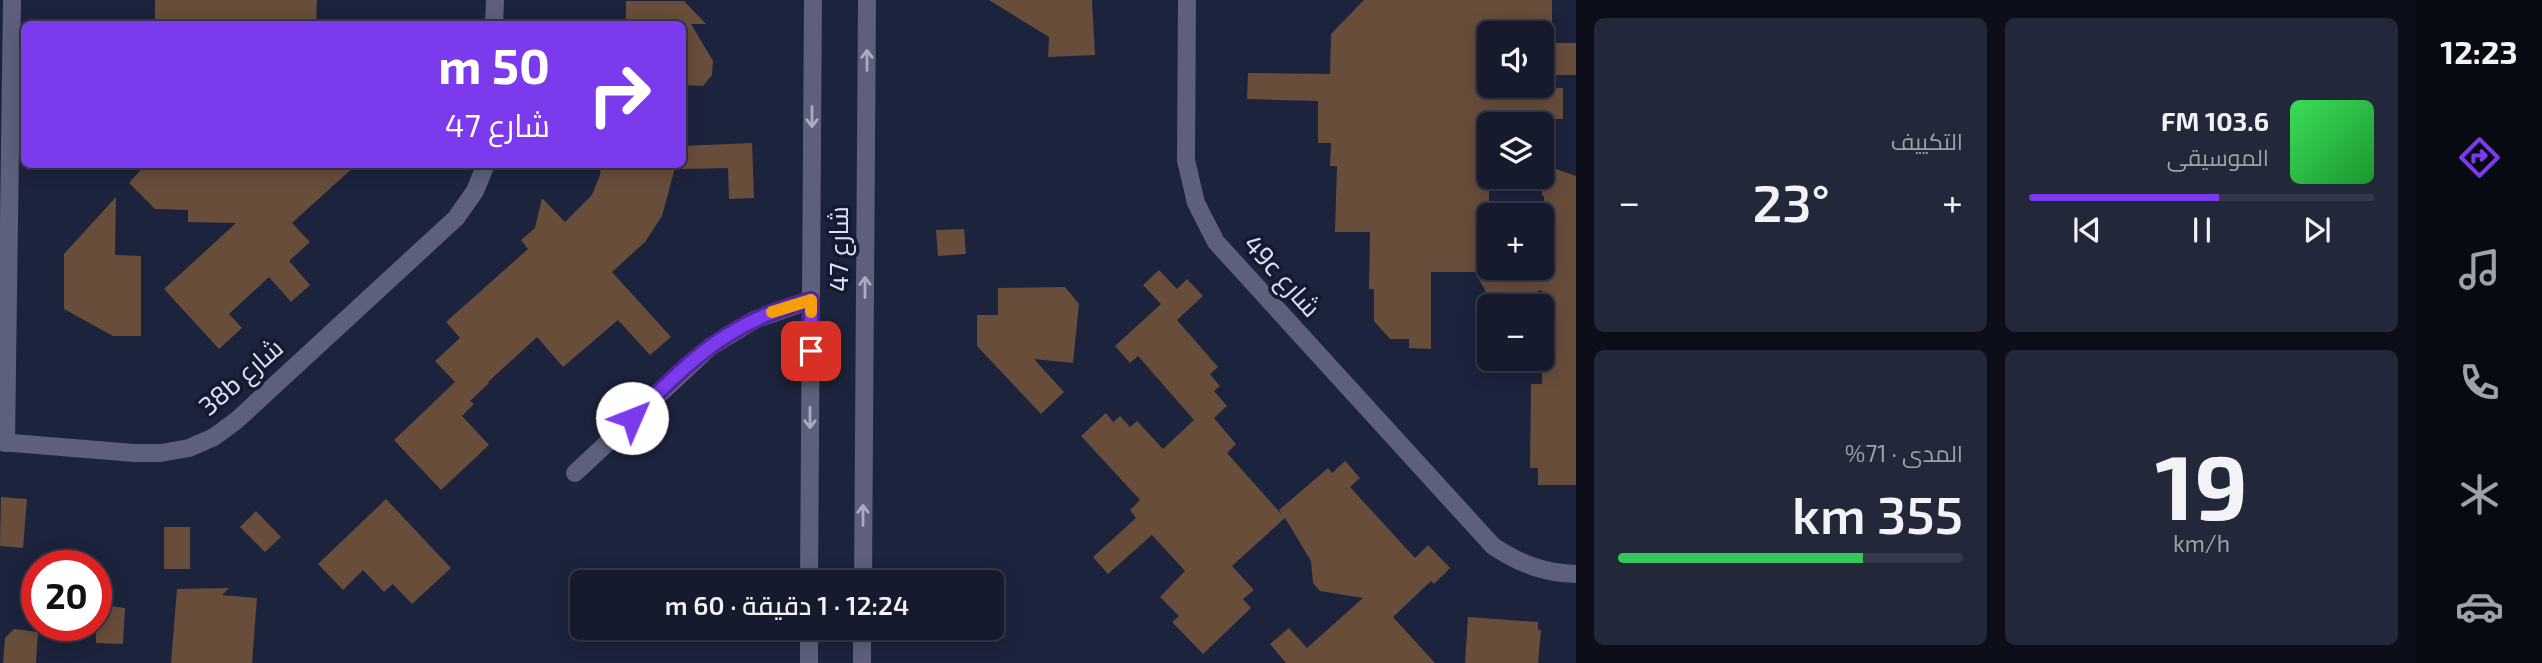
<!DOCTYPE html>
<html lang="ar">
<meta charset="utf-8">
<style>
body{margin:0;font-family:"Exo 2",Cairo,sans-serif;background:#222739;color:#f1f3f6;direction:rtl;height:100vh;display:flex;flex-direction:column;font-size:26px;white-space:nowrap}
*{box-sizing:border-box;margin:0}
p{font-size:23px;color:#9da1aa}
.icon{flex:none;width:38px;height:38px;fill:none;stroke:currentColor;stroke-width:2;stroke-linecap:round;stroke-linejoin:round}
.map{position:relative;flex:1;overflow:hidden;direction:ltr}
.details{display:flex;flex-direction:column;gap:18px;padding:18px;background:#0c0e19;width:840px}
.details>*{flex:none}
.top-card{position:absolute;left:21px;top:21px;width:665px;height:147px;border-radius:10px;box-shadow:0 4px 18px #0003,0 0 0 2px #343849;direction:rtl;background:#7c3aed;color:#fff;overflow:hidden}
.controls{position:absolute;left:1477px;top:21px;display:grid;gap:14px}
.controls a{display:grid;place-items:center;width:77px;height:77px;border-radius:10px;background:#151a2d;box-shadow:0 4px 18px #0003,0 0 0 2px #343849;font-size:35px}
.speed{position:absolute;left:21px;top:550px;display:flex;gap:14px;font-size:35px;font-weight:700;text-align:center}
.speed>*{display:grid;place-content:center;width:91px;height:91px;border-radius:50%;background:#151a2d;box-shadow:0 4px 18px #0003,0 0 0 2px #343849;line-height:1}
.speed .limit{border:10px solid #d22;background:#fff;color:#111}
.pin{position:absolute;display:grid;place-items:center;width:60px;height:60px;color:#fff;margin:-30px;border-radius:14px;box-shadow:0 4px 10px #0006}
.me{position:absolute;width:77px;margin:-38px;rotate:46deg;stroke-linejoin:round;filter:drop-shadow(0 0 5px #0008)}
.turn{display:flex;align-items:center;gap:24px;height:147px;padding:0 21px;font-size:32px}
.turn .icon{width:91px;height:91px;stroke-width:2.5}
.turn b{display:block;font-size:49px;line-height:60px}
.big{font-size:52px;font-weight:600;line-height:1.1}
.details .widget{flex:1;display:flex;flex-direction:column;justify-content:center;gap:10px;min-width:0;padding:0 24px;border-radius:10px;background:#222739}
.details .dial{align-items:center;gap:0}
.dial b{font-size:91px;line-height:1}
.song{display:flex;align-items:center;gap:21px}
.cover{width:84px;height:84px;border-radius:10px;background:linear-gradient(135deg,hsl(130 70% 55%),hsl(130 70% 35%))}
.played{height:7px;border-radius:4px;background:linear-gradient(90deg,#7c3aed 55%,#343849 55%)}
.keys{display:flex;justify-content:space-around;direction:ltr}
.heat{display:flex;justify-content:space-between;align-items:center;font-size:38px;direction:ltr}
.charge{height:10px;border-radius:5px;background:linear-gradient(90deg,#34c759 71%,#343849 0)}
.details .tiles{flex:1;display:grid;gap:18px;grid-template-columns:repeat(2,1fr)}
.trip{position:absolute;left:570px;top:570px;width:434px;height:70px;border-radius:10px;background:#151a2d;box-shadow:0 4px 18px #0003,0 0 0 2px #343849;font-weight:600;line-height:70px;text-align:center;direction:rtl}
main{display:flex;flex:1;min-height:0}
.tab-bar{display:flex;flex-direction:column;width:126px;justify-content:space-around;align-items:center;background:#080a12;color:#9da1aa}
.tab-bar .icon{width:49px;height:49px}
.tab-bar .selected{color:#7c3aed}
.tab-bar b{font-size:32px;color:#f1f3f6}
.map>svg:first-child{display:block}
.building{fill:#684d3b}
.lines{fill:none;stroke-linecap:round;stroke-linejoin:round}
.minor{stroke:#5c607a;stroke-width:18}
.oneway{stroke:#a8adc2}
.route-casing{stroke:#51269a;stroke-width:18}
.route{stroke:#7c3aed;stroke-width:12}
.slow{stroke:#f59e0b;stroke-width:12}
.labels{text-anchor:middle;stroke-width:7;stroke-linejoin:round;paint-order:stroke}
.street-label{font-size:26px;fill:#dbe1f2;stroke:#131a31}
</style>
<main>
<nav class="tab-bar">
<b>12:23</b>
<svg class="icon selected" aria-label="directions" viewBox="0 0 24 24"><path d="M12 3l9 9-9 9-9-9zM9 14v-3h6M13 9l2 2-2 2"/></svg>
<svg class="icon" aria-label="music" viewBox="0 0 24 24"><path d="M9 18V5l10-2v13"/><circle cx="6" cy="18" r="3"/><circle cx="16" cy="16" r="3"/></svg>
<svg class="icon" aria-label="phone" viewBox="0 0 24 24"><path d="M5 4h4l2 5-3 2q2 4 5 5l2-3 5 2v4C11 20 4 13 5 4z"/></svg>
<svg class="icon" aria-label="climate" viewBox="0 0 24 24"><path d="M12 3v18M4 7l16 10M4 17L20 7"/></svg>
<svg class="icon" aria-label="car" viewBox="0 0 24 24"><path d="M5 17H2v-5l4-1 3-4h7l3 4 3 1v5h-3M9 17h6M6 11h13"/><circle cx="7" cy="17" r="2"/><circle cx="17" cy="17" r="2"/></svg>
</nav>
<section class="details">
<div class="tiles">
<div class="widget">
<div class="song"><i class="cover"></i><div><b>103.6 FM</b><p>الموسيقى</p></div></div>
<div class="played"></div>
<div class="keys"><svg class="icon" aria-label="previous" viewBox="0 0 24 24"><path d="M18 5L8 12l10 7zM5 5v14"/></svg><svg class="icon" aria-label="pause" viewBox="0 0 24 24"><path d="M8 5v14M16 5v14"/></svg><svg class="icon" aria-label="next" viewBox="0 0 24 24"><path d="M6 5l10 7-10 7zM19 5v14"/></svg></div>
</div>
<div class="widget"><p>التكييف</p>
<div class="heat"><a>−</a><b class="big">23°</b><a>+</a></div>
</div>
<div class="widget dial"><b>19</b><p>km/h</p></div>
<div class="widget"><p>المدى · 71%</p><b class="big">355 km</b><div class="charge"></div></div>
</div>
</section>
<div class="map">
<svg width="1576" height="663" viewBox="0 0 1576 663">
<rect width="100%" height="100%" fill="#1c233c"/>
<g class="building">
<polygon points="155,0 317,0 316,24 155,24"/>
<polygon points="989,0 1092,0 1095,55 1048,57 1049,37"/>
<polygon points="1364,0 1552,0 1552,33 1489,33 1489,86 1563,88 1563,119 1522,119 1522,124 1489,124 1489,268 1543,268 1544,196 1542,196 1542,164 1576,176 1576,485 1538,485 1538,468 1530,468 1531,384 1542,384 1542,290 1509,300 1486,292 1475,272 1431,272 1431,349 1409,348 1409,339 1390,339 1374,321 1374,289 1369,289 1370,232 1335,232 1337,166 1330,166 1331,143 1318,143 1318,101 1247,99 1248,73 1330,74 1331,34"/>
<polygon points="626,1 684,1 706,24 691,24 713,61 712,75 703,86 682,85 682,24 626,24"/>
<rect x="1548" y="43" width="28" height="32"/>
<polygon points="752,143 754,198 729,199 728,168 682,169 682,146"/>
<polygon points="146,164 357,164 292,223 310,242 289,261 310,285 291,302 269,277 229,314 242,328 219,349 164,289 236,223 188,222 188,210 155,209 129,183"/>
<polygon points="601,164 676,164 662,216 645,242 612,272 671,337 650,355 618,320 563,367 537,337 488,382 489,383 470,401 474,404 462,416 489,445 441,490 394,440 455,382 435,361 460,338 446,322 528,249 521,240 535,228 542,198 565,222 592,195 600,175"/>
<polygon points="116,197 115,255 141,256 141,336 113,336 64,309 64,254"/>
<polygon points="964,229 966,254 938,256 936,230"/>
<polygon points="1159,270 1177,289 1187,279 1203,296 1177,320 1218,367 1210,374 1220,386 1214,391 1227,406 1214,418 1236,444 1227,453 1284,517 1279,510 1328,468 1332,473 1345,461 1360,478 1350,487 1415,558 1428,545 1450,568 1434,584 1431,581 1393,617 1435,663 1286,663 1270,644 1289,628 1307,648 1363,598 1320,591 1313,583 1311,561 1285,518 1232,566 1254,590 1243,599 1251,608 1203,654 1172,622 1179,616 1160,597 1185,571 1152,535 1108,574 1093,557 1136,518 1130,510 1140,500 1081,436 1106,413 1113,422 1120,416 1130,427 1137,421 1163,449 1194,420 1138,356 1130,363 1115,346 1161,304 1143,285"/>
<polygon points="1065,287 1079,304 1073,363 1034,359 1064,392 1041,414 977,346 977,315 998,315 998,288"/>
<polygon points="1,497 27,499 23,548 0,546"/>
<polygon points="386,499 451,568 412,604 393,584 384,592 363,570 343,590 318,564"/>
<polygon points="256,511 281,537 265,552 240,527"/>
<rect x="164" y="527" width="26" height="42"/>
<polygon points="229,588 222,595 257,598 252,663 171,663 177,589"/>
<polygon points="96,604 125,608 123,644 96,643"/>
<polygon points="1468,617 1538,622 1538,630 1541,630 1538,663 1465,663"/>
<polygon points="14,629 38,632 36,663 3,663 5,638"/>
</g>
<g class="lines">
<g class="minor">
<path d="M1187 0 1186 160 1196 203 1216 242 1493 546C1520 564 1544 573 1576 574"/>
<polyline points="494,24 495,0"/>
<polyline points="0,442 134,453 161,453 189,448 214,437 237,420 456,218 475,191 486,164"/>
<polyline points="6,443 12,0"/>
<polyline points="575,473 710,347 754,320 811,300"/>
<polyline points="809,583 813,0"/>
<polyline points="863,583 867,0"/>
<polyline points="809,663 809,628"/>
<polyline points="862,663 862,628"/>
</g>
</g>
<defs><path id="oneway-shaft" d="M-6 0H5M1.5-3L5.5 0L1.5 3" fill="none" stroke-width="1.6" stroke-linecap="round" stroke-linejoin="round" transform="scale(1.75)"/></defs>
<g class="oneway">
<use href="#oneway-shaft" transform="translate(867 60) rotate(-90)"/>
<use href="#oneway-shaft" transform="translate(812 117) rotate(90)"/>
<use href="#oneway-shaft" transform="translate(865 287) rotate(-90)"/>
<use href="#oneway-shaft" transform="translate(810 418) rotate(90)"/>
<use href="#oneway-shaft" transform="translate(863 515) rotate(-90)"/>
</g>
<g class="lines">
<defs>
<path id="route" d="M632 418C663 388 694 355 731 333 756 317 783 308 811 300V351"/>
</defs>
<use href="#route" class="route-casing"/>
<use href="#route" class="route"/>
<polyline class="slow" points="772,312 811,300 811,312"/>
</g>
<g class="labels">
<g class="street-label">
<text transform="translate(839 249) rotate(-90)" y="9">شارع 47</text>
<text transform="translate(1282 276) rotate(48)" y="9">49c شارع</text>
<text transform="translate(241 377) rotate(-41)" y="9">38b شارع</text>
</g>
</g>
</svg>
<div class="controls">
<a><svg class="icon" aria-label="sound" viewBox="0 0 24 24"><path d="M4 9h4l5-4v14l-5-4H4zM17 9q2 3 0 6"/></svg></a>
<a><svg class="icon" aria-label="layers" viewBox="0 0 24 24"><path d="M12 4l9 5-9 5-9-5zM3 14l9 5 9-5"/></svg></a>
<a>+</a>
<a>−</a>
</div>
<div class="speed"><div class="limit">20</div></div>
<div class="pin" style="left:811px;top:351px;background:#d93025"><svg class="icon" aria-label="arrive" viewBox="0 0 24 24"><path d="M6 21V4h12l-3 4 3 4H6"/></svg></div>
<svg class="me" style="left:632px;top:418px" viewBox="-20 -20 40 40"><circle r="19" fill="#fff"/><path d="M0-13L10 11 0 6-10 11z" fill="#7c3aed"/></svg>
<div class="trip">12:24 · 1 دقيقة · 60 m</div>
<div class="top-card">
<div class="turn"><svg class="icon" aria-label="right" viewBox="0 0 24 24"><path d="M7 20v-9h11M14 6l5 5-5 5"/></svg><div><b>50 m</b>شارع 47</div></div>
</div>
</div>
</main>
